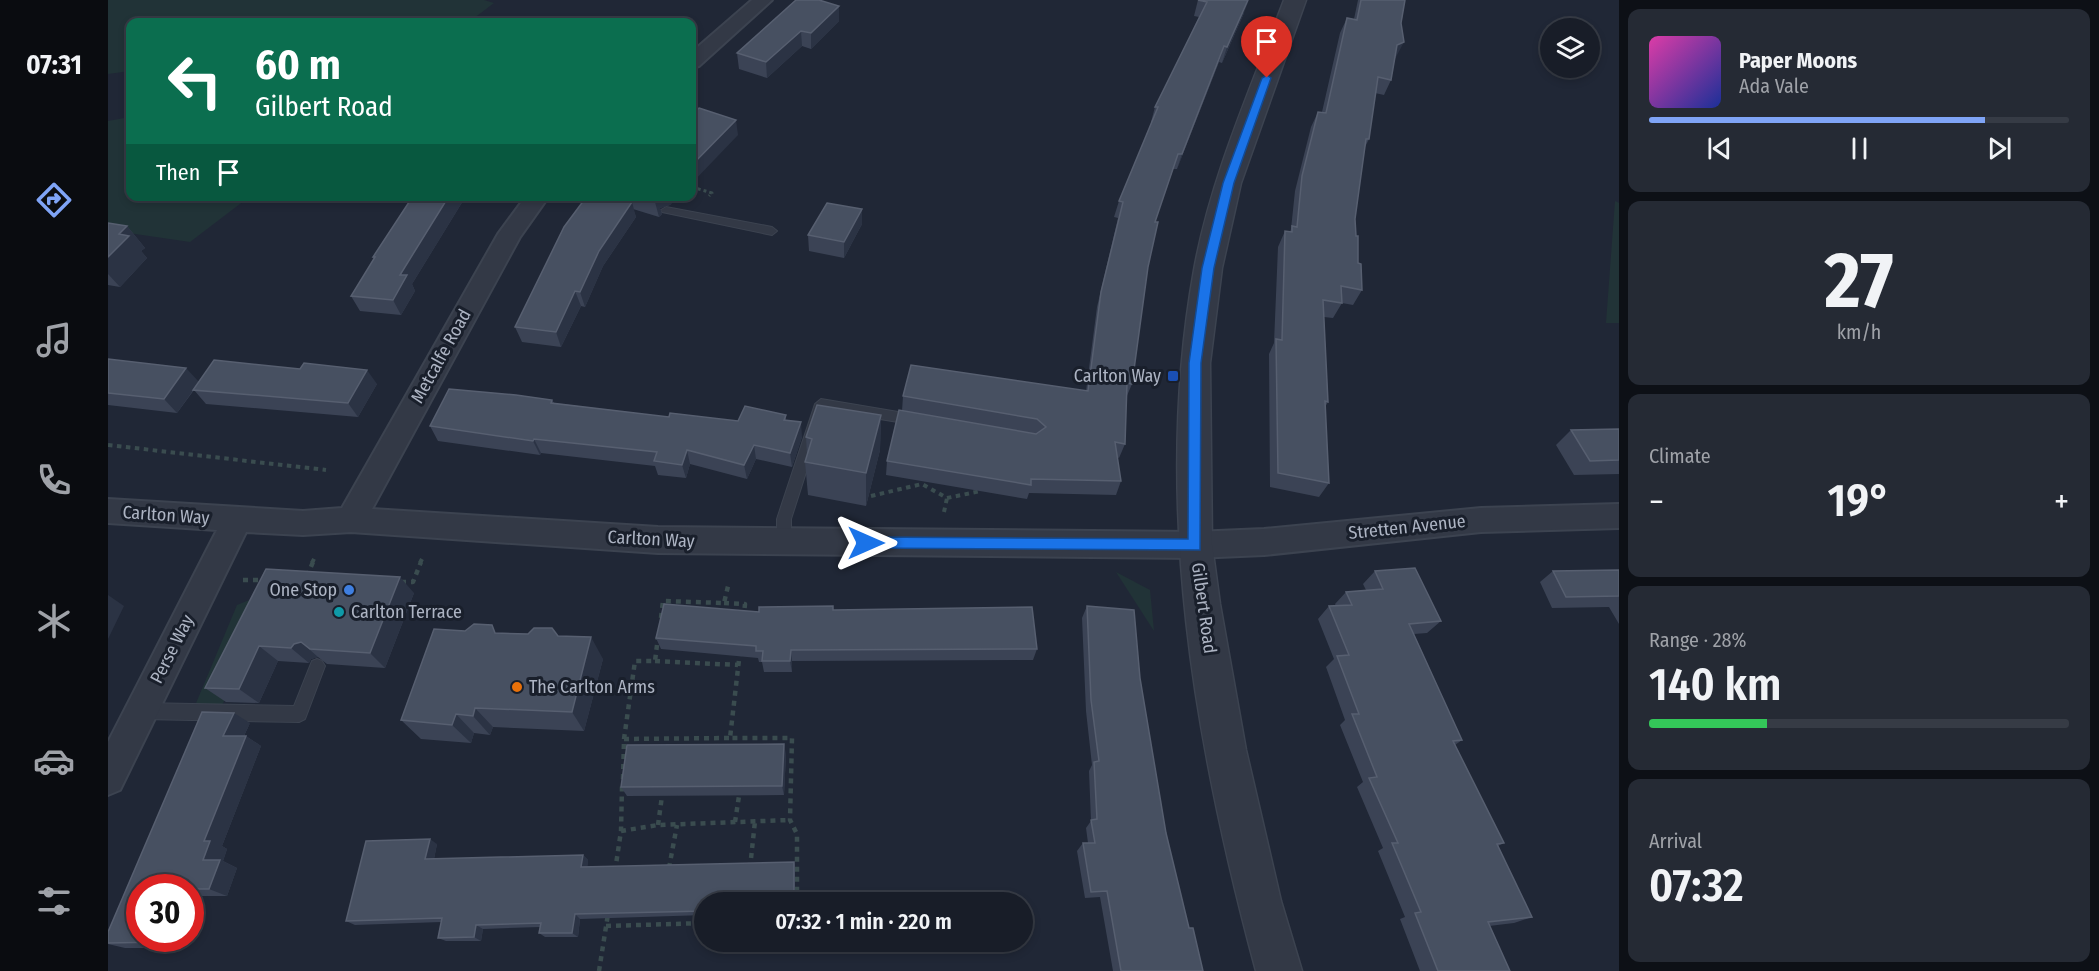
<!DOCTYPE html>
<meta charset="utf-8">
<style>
body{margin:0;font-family:"Fira Sans Condensed",sans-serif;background:#252a34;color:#f1f3f6;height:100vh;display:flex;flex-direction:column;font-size:22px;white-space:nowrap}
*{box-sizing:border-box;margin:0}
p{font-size:20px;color:#9fa2a8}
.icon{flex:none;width:33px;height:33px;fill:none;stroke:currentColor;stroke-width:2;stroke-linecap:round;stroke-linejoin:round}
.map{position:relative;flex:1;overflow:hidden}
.drawer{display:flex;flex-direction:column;gap:9px;padding:9px;background:#0d1016;width:480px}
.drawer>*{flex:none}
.guide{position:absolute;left:18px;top:18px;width:570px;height:183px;border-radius:12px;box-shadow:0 3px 9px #0003,0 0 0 2px #363b45;background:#0b6e4f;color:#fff;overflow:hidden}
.fabs{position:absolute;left:1432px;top:18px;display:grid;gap:12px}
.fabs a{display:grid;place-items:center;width:60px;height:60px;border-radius:50%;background:#181d28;box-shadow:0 3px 9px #0003,0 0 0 2px #363b45;font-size:30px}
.speed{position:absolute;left:18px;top:874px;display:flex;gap:12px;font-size:30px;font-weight:700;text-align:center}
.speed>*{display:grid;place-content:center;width:78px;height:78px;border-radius:50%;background:#181d28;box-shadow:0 3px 9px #0003,0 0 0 2px #363b45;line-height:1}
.speed .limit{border:9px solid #d22;background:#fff;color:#111}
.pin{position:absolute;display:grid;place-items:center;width:51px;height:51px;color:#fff;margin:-62px -26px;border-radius:50% 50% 50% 0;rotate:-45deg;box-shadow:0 0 6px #0007}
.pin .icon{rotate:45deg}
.me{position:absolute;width:66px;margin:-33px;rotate:90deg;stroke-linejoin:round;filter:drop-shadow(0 0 4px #0008)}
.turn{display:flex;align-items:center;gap:21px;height:126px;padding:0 30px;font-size:27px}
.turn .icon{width:78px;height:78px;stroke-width:2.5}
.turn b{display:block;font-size:42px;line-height:51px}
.then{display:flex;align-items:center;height:57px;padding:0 30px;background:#0003;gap:12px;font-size:22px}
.big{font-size:45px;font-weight:600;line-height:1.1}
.drawer .widget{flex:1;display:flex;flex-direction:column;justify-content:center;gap:9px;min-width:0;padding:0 21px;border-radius:12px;background:#252a34}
.drawer .dial{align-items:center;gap:0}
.dial b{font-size:78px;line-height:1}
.song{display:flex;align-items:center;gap:18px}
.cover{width:72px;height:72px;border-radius:9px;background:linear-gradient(135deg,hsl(320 70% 55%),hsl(230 70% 35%))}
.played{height:6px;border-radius:3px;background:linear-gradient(90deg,#7fa4f6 80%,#363b45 80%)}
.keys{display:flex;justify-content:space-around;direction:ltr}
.heat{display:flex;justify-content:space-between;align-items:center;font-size:33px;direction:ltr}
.charge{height:9px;border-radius:4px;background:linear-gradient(90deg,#34c759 28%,#363b45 0)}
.trip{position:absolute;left:586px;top:892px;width:339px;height:60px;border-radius:30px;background:#181d28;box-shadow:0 3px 9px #0003,0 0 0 2px #363b45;font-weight:600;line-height:60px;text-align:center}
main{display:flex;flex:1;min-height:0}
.tab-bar{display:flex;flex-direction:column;width:108px;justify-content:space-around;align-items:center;background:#0a0c10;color:#9fa2a8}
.tab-bar .icon{width:42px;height:42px}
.tab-bar .current{color:#7fa4f6}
.tab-bar b{font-size:27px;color:#f1f3f6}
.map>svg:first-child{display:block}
.green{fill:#213337}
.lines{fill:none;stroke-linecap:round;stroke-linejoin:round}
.service-casing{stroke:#3c4350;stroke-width:2}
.minor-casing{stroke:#3c4350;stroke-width:4}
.tertiary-casing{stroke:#3c4350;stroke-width:3}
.path-far2{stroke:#3a4c4f;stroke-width:3;stroke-dasharray:3 3;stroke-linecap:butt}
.path-far1{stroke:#3a4c4f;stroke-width:4;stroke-dasharray:4.5 4.5;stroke-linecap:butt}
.path{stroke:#3a4c4f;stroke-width:4.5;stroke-dasharray:5 5;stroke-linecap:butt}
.service{fill:#333946;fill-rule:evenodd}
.minor{fill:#333946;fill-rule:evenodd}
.tertiary{fill:#333946;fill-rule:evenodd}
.wall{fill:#3b4355}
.shaded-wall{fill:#2b3344}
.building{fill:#475061;stroke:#575f70;stroke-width:1.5}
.route{fill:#1a73e8;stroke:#114b97;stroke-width:1.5}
.transit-dot{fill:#1a4fb4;stroke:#191f2b;stroke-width:2}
.shop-dot{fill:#3f7fe0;stroke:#191f2b;stroke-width:2}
.culture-dot{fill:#0f9aa8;stroke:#191f2b;stroke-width:2}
.food-dot{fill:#e8710a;stroke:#191f2b;stroke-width:2}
.labels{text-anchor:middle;stroke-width:6;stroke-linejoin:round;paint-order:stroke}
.street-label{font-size:18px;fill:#adb4c3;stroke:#191f2b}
.poi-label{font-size:18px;fill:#adb4c3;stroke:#191f2b;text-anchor:end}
</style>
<main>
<nav class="tab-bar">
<b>07:31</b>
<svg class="icon current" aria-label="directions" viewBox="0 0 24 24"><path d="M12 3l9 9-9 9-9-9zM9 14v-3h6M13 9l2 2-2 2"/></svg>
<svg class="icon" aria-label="music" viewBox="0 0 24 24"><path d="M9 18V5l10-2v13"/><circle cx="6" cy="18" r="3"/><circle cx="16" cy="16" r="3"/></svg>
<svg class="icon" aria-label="phone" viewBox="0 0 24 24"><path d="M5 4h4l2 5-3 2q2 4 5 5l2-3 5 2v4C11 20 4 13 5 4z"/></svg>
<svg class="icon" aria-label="climate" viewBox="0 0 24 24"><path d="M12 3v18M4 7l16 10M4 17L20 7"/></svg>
<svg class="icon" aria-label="car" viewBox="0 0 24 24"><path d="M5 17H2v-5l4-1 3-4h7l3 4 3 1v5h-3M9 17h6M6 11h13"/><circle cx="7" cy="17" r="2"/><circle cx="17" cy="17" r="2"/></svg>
<svg class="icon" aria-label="filters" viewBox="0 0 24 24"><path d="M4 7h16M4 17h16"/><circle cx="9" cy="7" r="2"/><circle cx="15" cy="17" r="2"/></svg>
</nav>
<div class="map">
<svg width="1511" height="971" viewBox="0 0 1511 971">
<rect width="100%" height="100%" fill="#202736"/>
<g class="green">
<polygon points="0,0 376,0 386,3 361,22 22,22 22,71 0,74"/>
<polygon points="22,117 22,196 141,197 82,242 0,230 0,121"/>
<polygon points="1507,201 1511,203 1511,323 1498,323"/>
<polygon points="1008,572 1042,590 1046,631"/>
<polygon points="168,589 111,712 86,708 129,605"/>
</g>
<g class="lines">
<defs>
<g id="service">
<polygon points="558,207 664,227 669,231 664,235 554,212 553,210"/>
<polygon points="713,399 808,415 814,420 808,425 718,410 683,519 683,543 681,547 676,549 671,547 669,543 669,519 707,404"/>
<polygon points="209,659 214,661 217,666 197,719 191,722 34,719 28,716 26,711 28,706 34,703 186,706 204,661"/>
</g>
<g id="minor">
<polygon points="644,0 664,0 591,66 584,68 584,52"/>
<polygon points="418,196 441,196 412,237 264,509 550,527 1087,532 1156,529 1373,508 1511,504 1511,528 1373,532 1156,555 1087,558 550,553 243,532 195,535 138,532 12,790 0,795 0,742 109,530 0,523 0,499 195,511 234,508 390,234"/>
</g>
<path id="tertiary" d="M1176 0H1198L1133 183 1114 268 1102 363 1104 545 1112 604 1138 750 1173 901 1194 971H1148C1087 745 1044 503 1086 270 1103 176 1143 88 1176 0Z"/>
</defs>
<use href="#service" class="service-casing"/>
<use href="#minor" class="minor-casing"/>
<use href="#tertiary" class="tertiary-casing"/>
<polyline class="path-far2" points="584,187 604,193 601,196"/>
<g class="path-far1">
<polyline points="0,445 218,470"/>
<polyline points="763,496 814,484 839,498 873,491"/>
<polyline points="836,512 839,498"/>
<polyline points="204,563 208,555"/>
<polyline points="312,563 314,559"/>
</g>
<g class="path">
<polyline points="199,576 205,562"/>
<polyline points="135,580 157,580"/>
<polyline points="293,582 305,582 313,562"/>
<polyline points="616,603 637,604 636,614"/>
<polyline points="553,618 555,601 616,603 621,582"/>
<polyline points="632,651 622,738 684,738 682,820 689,834 689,903"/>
<polyline points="547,661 630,665"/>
<polyline points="516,739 622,738"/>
<polyline points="515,779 516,739 527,661 547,661 550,637"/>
<polyline points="627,822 631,796"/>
<polyline points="550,825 554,796"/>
<polyline points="513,831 550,825 682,820"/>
<polyline points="561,868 569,825"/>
<polyline points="642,868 647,821"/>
<polyline points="507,871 513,831 514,786"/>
<polyline points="498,926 597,923"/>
<polyline points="491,971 500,914"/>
</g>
<use href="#service" class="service"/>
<use href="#minor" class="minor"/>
<use href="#tertiary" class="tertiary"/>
</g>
<g class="wall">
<polygon points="1090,0 1136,13 1114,63 1111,62 1069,169 1065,169 1047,222 1040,267 1024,384 1018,398 1017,444 1011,458 1009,457 1013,481 1008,495 921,493 919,499 778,475 779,461 794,411 795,396 978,391 989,307 1010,218 1006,217 1011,201 1044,122 1043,122 1047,107 1091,17 1086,16"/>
<polygon points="1250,0 1297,0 1288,57 1287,58 1283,80 1276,95 1267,93 1261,139 1257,147 1247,219 1250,263 1254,290 1245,305 1234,303 1225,318 1216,317 1220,402 1217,407 1221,483 1211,497 1162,487 1161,354 1166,343 1170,247 1177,231 1182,232 1183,229 1187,191 1203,127 1210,112 1214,112 1232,33 1239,18 1246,19"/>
<polygon points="731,6 731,21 703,49 694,46 659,78 631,69 629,53"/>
<polygon points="305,196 358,196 304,284 307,291 293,315 252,311 243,296 266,259 265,257"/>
<polygon points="509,196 570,196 562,205 552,208 554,214 551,217 525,209 528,217 495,266 477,307 473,306 453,347 414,342 407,327 510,199"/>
<polygon points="0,223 19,226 37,248 33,251 39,258 12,287 0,285"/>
<polygon points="754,224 736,258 701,251 700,235"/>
<polygon points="0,359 91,382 269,384 250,417 98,404 86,390 69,413 0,405"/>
<polygon points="444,400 446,403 561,417 630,421 678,415 678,420 694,437 684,467 648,459 639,479 582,464 578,478 550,475 547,466 433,453 432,455 330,441 322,426"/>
<polygon points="773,415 772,450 758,506 700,495 697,462 699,455 698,437"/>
<polygon points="1511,429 1511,474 1466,475 1448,445 1463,430"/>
<polygon points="158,569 306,593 277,668 219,664 210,657 203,659 201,663 170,661 151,703 118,702 97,688"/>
<polygon points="1511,570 1511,624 1501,607 1444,608 1432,582 1445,571"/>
<polygon points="1267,571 1333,621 1319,633 1306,634 1354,740 1347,745 1396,843 1390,846 1424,917 1406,923 1381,926 1402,971 1312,971 1292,919 1297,917 1270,851 1275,848 1249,787 1255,782 1232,725 1237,720 1218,667 1226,659 1210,619 1221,606 1228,606 1227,604 1238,592 1258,590 1255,584"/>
<polygon points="979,606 1032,678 1058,833 1081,928 1095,971 1005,971 992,897 977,898 969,851 975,843 980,843 978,828 983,821 981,771 984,765 978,711 974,618"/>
<polygon points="725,610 929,649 925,660 684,661 684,672 656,672 654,662 651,662 650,658 553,649 548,638"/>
<polygon points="390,633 450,636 495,659 476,731 385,727 382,735 366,733 363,743 313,739 293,720"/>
<polygon points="142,723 136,736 138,736 153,746 114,846 119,849 115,861 129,868 119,896 92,896 82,922 82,888 32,888 32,939 76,939 73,948 17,948 0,944 0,932"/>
<polygon points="678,754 676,795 519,796 513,787"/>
<polygon points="329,844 326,859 475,855 480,860 479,867 687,867 597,903 597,915 472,919 470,937 437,937 431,933 432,927 375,929 373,941 338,941 330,938 333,922 247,925 238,921"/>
</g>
<g class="shaded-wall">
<polygon points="1141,0 1136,13 1114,63 1119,47"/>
<polygon points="731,6 731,21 703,49 703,33"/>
<polygon points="693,31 694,46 659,78 658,62"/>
<polygon points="1296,42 1288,57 1282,61 1289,45"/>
<polygon points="1116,46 1111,62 1069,169 1074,154"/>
<polygon points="628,120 630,135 584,183 584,165"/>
<polygon points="341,196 358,196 304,284 307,291 293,315 285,300 292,275"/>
<polygon points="549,196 570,196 562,205 552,208 554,214 551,217 547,202"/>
<polygon points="524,202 528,217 495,266 477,307 472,292 491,251"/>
<polygon points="754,209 754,224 736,258 736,242"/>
<polygon points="19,226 37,248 33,251 39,258 12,287 0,274 0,257 11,234"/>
<polygon points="467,291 473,306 453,347 448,332"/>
<polygon points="78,368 91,382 69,413 56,399"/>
<polygon points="259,370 269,384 250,417 240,403"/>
<polygon points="773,415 772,450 758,506 758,473"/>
<polygon points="693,422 694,437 684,467 682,453"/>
<polygon points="426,439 433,453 432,455 425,441"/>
<polygon points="646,445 648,459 639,479 636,465"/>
<polygon points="579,450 582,464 578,478 574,465"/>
<polygon points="292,577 306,593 277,668 262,653"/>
<polygon points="0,595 16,606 0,639"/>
<polygon points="483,637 495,659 476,731 464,712"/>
<polygon points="193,642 210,657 203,659 201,663 183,648 186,644"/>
<polygon points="151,646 170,661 151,703 131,689"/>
<polygon points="683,650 684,661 684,672 682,661"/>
<polygon points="367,708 385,727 382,735 365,716"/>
<polygon points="126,713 142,723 131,746 115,736"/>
<polygon points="348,714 366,733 363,743 344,725"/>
<polygon points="138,736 153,746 114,846 119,849 115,861 129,868 119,896 101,889 95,860 96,841"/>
<polygon points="676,744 678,754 676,795 674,786"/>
<polygon points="322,839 329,844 325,864 317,859"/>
<polygon points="475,855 480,860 479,872 473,867"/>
<polygon points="686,862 687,867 687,903 686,903"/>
<polygon points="82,893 92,896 82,922"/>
<polygon points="467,914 472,919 470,937 464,933"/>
<polygon points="368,925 375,929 373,941 366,937"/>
<polygon points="55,939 76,939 73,948 54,942"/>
</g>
<g class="building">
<polygon points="688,0 711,0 731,6 703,33 693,31 658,62 629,53"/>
<polygon points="1090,0 1140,0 1119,47 1116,46 1074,154 1070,154 1047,222 1050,222 1040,267 1024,384 1019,383 1017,444 1007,442 1013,481 923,479 923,485 779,461 791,410 928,434 938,427 929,419 795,396 803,365 980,391 993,292 1015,202 1011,201 1050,107 1047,107 1099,2"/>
<polygon points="1253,0 1297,0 1293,23 1296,42 1289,45 1283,80 1270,77 1261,139 1258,139 1247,219 1248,236 1250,236 1250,263 1253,264 1254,290 1233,286 1234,303 1215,300 1220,402 1217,401 1221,483 1170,473 1168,339 1174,340 1177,231 1184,232 1184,226 1189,227 1194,176 1210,112 1218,113 1239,18 1249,20"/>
<polygon points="591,108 628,120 584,165 584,115"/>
<polygon points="305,196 341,196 292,275 299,275 285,300 243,296 267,257 265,257"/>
<polygon points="479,196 496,196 524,202 491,251 472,292 467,291 448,332 407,327 456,227"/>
<polygon points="531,196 550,196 550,199 547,202"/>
<polygon points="719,203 754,209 736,242 700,235"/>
<polygon points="0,223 19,226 11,234 21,236 0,257"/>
<polygon points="0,359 78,368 56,399 0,393"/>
<polygon points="106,360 192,369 196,363 259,370 240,403 85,390"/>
<polygon points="341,389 408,395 444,400 443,403 561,417 562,413 630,421 637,406 678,415 676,420 693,422 682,453 646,445 636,465 579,450 574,465 546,461 549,452 426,439 425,441 322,426"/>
<polygon points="709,405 773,415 758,473 697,462 704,439 698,437"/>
<polygon points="1511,429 1511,460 1482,461 1463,430"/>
<polygon points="1307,568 1333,621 1301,624 1354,740 1345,741 1396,843 1389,844 1424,917 1380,922 1402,971 1330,971 1307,913 1313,912 1284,843 1290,843 1261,778 1269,777 1244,714 1251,714 1229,656 1241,655 1221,606 1244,605 1238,592 1275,589 1267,571"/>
<polygon points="158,569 292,577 262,653 202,649 193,642 186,644 183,648 151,646 131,689 97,688"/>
<polygon points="1511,570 1511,596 1458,597 1445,571"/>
<polygon points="556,604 651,612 651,607 725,606 725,610 924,607 929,649 683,650 682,661 654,661 655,651 648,651 648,646 548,638"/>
<polygon points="979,606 1026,610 1032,678 1058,833 1081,928 1085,928 1095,971 1013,971 999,891 983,892 975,843 987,843 983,820 989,819 986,762 991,761 983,700"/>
<polygon points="366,624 384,625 387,633 420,634 426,628 444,628 450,636 483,637 464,712 367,708 365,716 348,714 344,725 293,720 326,629 357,631"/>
<polygon points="94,712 126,713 115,736 138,736 96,841 102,841 95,860 112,860 101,889 82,889 82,888 32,888 32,939 55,939 54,942 0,943 0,932"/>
<polygon points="676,744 674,786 513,787 519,745"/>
<polygon points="322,839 317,859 475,855 473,867 686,862 686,903 597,903 597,911 467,914 464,933 431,933 433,923 368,925 366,937 330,938 334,918 238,921 258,841"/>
</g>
<polygon class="route" points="1159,75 1163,78 1126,183 1106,268 1093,363 1092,550 753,548 753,539 758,537 1080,539 1081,363 1094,268 1115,183 1154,78"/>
<rect class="transit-dot" x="1059" y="370" width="12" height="12" rx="3"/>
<circle class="shop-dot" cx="241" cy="590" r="6"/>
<circle class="culture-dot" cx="231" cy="612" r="6"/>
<circle class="food-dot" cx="409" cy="687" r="6"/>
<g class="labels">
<g class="street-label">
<text transform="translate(333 356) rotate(-61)" y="6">Metcalfe Road</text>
<text transform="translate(58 515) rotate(4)" y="6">Carlton Way</text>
<text transform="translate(1299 527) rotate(-6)" y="6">Stretten Avenue</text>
<text transform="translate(543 539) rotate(3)" y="6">Carlton Way</text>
<text transform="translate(1096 608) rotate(82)" y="6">Gilbert Road</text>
<text transform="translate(64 649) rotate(-63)" y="6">Perse Way</text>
</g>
<g class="poi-label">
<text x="1053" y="382">Carlton Way</text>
<text x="229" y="596">One Stop</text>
<text x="243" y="618" text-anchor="start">Carlton Terrace</text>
<text x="421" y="693" text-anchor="start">The Carlton Arms</text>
</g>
</g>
</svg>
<div class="fabs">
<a><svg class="icon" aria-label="layers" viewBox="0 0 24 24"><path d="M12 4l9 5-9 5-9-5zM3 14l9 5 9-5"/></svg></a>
</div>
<div class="speed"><div class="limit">30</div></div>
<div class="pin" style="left:1159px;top:78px;background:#d93025"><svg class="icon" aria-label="arrive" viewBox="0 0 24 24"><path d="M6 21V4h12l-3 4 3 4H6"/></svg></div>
<svg class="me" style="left:758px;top:543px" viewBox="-20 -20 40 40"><path d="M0-17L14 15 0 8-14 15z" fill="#1a73e8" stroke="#fff" stroke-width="4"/></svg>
<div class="trip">07:32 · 1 min · 220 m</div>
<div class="guide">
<div class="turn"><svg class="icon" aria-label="left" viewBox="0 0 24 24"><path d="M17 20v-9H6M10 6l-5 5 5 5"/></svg><div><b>60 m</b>Gilbert Road</div></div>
<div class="then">Then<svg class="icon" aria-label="arrive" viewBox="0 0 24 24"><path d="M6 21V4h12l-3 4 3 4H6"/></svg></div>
</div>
</div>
<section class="drawer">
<div class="widget">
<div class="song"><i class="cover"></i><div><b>Paper Moons</b><p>Ada Vale</p></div></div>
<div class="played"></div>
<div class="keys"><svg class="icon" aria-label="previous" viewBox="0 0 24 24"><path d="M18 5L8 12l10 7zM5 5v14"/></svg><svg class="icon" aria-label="pause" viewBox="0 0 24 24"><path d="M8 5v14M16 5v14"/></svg><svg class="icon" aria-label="next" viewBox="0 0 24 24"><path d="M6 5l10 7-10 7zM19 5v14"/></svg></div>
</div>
<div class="widget dial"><b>27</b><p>km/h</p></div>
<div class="widget"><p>Climate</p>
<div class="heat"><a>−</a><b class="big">19°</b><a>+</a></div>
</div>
<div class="widget"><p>Range · 28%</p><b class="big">140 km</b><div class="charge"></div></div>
<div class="widget"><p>Arrival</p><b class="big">07:32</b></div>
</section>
</main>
